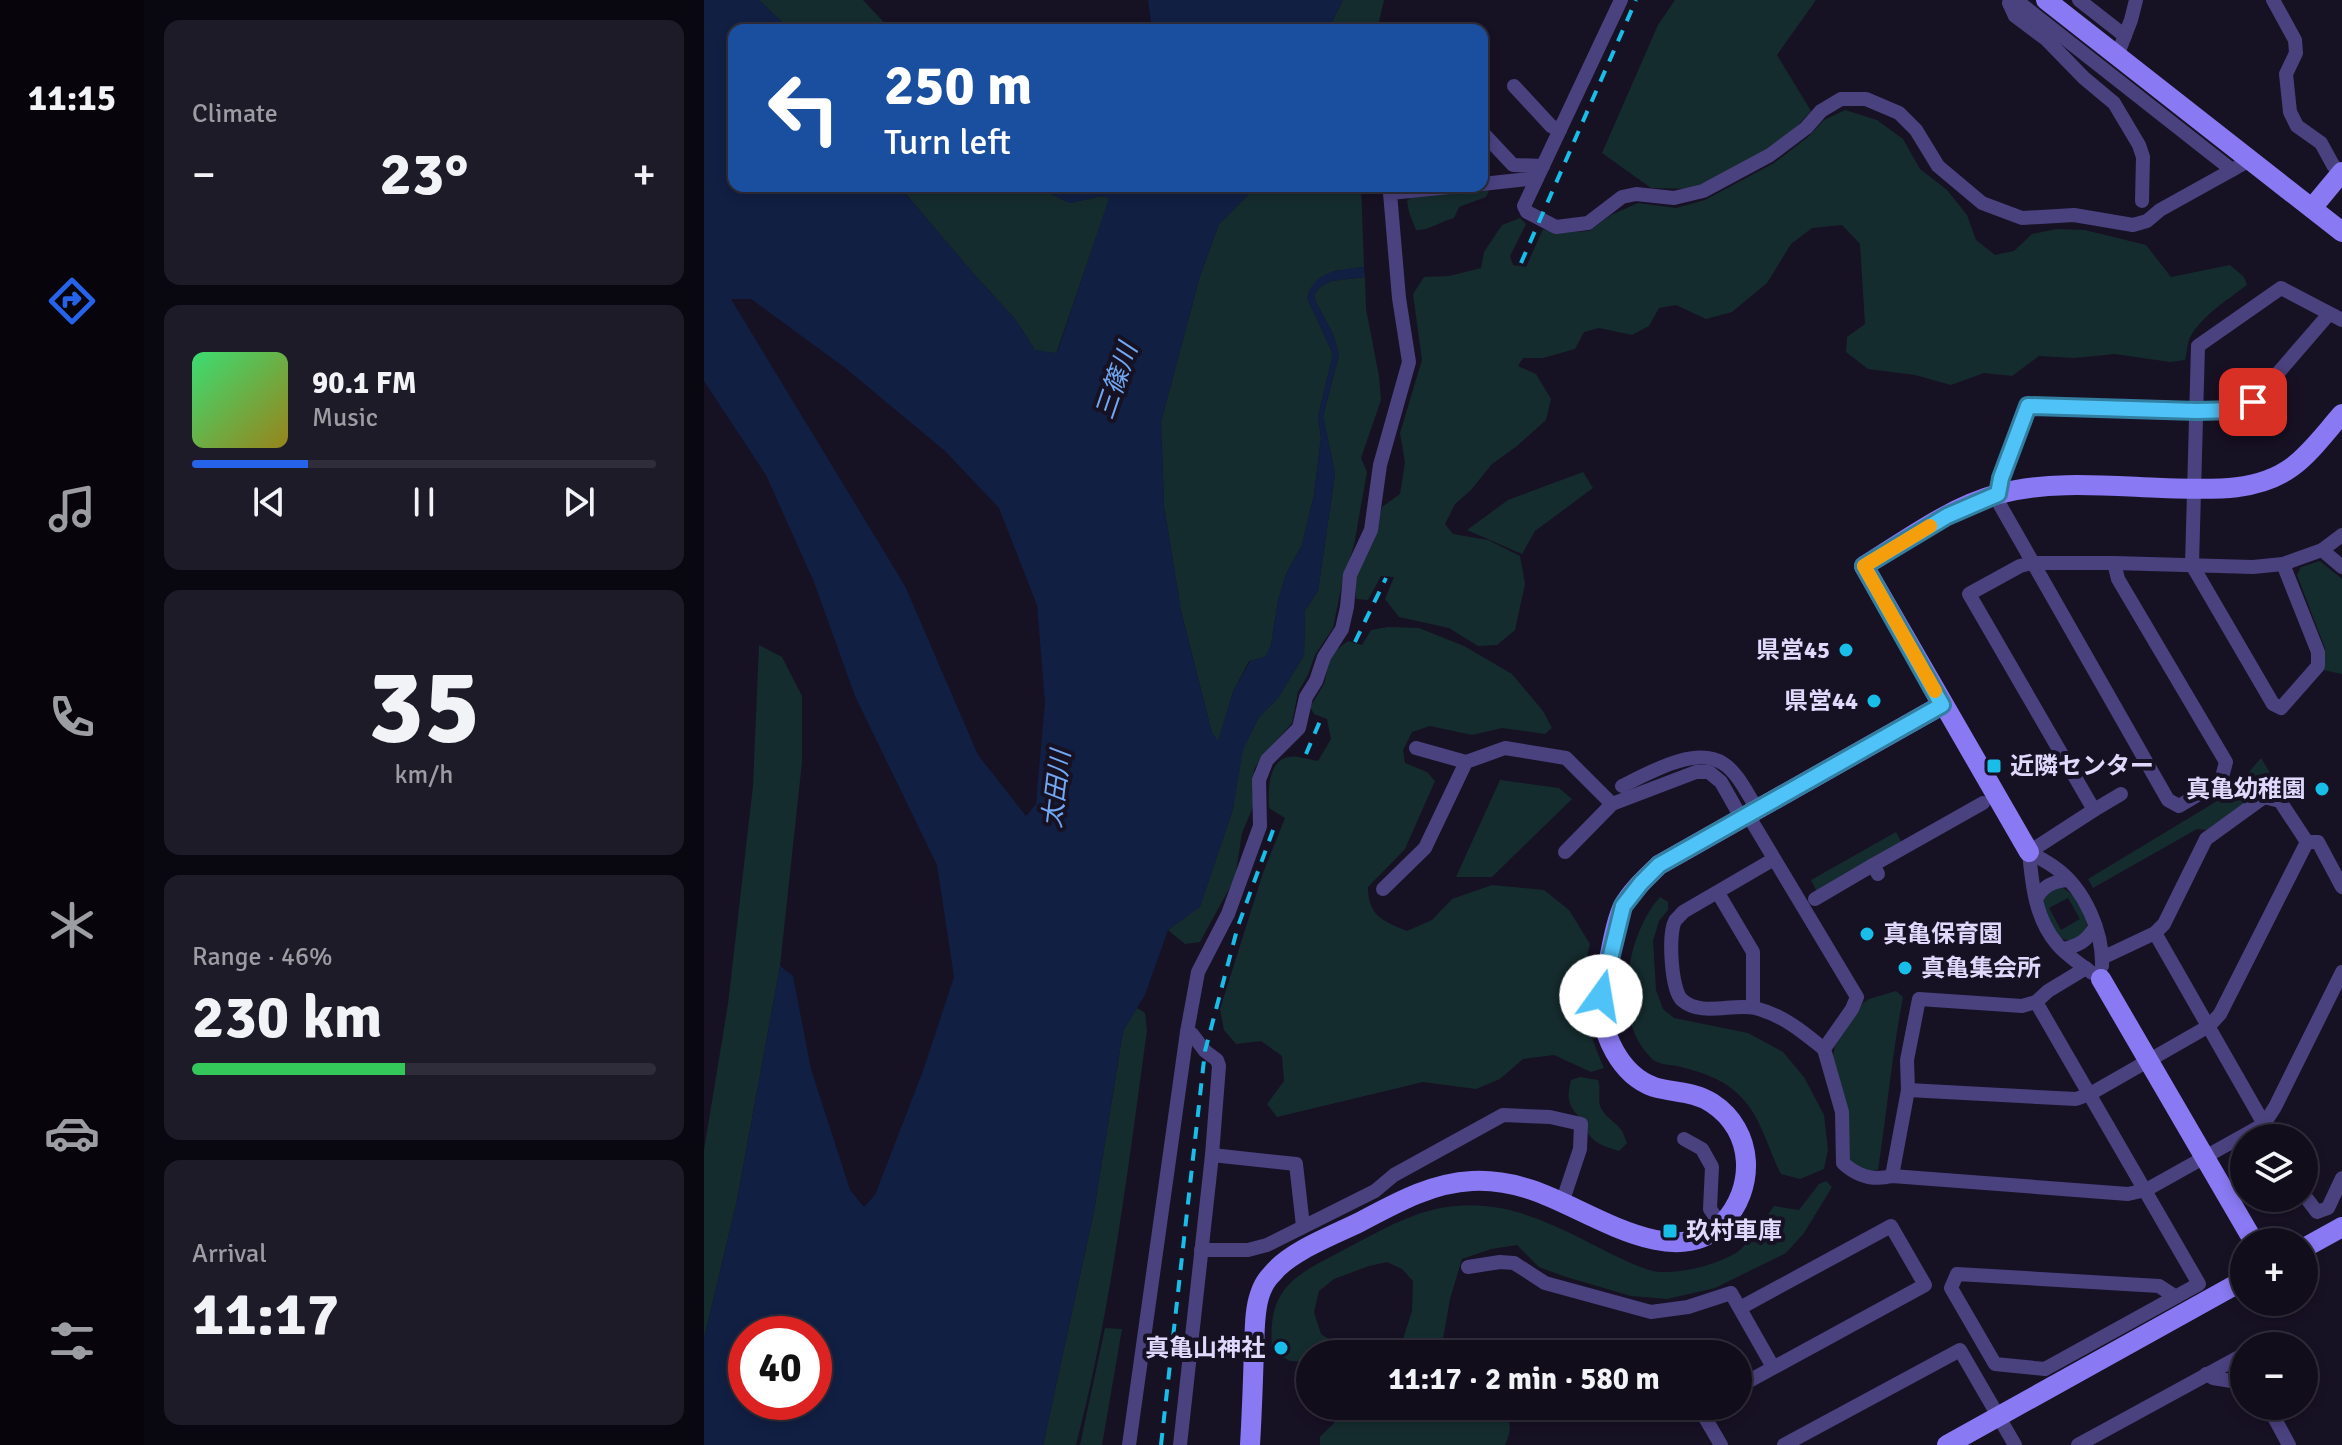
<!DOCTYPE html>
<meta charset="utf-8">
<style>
body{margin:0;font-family:Signika,"Noto Sans JP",sans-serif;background:#1e1b28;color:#f1f3f6;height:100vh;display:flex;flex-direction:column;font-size:30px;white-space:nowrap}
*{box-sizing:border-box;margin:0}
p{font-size:26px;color:#9c9ca3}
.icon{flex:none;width:44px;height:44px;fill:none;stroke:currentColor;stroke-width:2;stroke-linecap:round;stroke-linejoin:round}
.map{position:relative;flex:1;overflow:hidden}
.drawer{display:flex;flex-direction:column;gap:20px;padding:20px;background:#09070f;width:560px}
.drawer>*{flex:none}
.guide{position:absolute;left:24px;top:24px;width:760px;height:168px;border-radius:16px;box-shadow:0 4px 12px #0003,0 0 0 2px #302d3a;background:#1a4fa0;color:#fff;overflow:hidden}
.buttons{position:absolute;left:1526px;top:1124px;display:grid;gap:16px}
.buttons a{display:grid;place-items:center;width:88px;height:88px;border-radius:50%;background:#110d1b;box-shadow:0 4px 12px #0003,0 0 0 2px #302d3a;font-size:40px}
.speed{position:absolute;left:24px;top:1316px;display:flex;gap:16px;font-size:40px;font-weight:700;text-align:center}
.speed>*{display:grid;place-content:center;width:104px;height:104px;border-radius:50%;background:#110d1b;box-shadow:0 4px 12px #0003,0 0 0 2px #302d3a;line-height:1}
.speed .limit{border:12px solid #d22;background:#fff;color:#111}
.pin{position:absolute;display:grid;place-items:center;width:68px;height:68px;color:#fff;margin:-34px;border-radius:16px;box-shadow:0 4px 12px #0006}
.me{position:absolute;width:88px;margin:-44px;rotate:13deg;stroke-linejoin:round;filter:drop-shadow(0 0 6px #0008)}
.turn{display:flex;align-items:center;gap:28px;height:168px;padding:0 24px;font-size:36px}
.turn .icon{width:104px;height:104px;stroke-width:2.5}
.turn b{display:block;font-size:56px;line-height:68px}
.big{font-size:60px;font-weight:700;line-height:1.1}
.drawer .card{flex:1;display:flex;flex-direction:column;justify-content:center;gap:12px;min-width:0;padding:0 28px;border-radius:16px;background:#1e1b28}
.drawer .dial{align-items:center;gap:0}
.dial b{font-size:104px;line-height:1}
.song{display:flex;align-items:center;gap:24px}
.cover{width:96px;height:96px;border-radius:12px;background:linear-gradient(135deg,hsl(140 70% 55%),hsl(50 70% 35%))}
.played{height:8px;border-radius:4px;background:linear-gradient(90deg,#2563eb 25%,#302d3a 25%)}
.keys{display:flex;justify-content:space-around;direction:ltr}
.heat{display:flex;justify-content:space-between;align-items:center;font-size:44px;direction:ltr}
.charge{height:12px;border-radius:6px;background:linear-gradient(90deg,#34c759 46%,#302d3a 0)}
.trip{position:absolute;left:592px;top:1340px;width:456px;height:80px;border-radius:40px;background:#110d1b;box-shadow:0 4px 12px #0003,0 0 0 2px #302d3a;font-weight:700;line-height:80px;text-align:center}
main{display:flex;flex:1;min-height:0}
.menu{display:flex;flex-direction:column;width:144px;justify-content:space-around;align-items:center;background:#07050b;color:#9c9ca3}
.menu .icon{width:56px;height:56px}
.menu .current{color:#2563eb}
.menu b{font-size:36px;color:#f1f3f6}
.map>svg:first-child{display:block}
.green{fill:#152c2e;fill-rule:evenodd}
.water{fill:#111f43;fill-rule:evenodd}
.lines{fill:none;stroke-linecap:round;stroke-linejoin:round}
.street{stroke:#4a417f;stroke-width:14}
.secondary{stroke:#8979f2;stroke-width:20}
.rail{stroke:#18bde8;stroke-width:4;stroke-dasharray:12 10;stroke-linecap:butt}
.route-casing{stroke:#337fa1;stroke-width:20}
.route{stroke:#4fc3f7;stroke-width:14}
.slow{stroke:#f59e0b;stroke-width:14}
.poi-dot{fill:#18bde8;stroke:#171124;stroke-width:3}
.labels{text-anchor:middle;stroke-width:8;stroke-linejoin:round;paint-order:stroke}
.poi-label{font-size:24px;font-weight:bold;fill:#e0d9fb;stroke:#171124;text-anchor:end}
.water-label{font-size:26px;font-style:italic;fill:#71a8f1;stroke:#171124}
</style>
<main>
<nav class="menu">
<b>11:15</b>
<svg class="icon current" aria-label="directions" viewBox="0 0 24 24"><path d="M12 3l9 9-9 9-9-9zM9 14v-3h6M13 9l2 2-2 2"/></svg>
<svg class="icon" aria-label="music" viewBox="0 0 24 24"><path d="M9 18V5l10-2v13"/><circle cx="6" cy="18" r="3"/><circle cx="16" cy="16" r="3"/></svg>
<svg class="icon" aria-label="phone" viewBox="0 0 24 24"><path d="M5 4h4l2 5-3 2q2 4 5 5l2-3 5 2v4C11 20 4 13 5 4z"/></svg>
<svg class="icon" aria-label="climate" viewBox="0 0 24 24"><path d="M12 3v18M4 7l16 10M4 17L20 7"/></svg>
<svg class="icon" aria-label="car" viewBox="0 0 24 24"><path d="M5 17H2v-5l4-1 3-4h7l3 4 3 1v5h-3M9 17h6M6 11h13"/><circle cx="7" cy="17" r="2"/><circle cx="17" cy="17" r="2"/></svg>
<svg class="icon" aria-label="filters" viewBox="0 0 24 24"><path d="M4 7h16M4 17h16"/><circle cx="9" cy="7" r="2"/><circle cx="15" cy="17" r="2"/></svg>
</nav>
<section class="drawer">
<div class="card"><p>Climate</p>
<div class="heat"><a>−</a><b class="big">23°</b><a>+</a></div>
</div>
<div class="card">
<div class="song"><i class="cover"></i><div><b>90.1 FM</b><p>Music</p></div></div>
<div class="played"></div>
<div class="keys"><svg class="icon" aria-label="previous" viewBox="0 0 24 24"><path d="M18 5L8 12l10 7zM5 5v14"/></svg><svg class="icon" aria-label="pause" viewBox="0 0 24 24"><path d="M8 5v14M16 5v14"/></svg><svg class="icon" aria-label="next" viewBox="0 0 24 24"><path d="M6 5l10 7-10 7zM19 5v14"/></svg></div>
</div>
<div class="card dial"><b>35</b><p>km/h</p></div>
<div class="card"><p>Range · 46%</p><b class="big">230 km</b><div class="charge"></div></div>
<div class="card"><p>Arrival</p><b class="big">11:17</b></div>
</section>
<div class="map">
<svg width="1638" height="1445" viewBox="0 0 1638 1445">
<rect width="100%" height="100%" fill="#171124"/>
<g class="green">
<polygon points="55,0 159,0 187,30 86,30"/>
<polygon points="639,0 680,0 673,30 624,30"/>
<polygon points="971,0 1112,0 1073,55 1107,111 1085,135 1056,155 987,189 947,188 898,153 954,25"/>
<path d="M1141 110 1173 120 1199 139 1216 169 1243 190 1263 215 1272 240 1291 255 1310 251 1328 234 1353 229 1381 230 1442 245 1467 277 1526 265 1540 277 1543 285C1526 298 1493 319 1485 340 1483 346 1483 353 1481 360L1466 362 1411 354 1370 358 1335 356 1308 376 1280 373 1247 385 1211 375 1164 369 1142 352 1143 337 1161 324 1156 244 1138 225 1108 228 1087 244 1063 283 1028 312 1002 319 972 305 955 308 945 326 928 335 895 328 880 332 871 349 839 358H819L814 366 832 374 847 399 842 420 813 446 788 464 767 490 751 504 741 524 749 534 784 540 816 556 821 584 811 630 793 645 774 646 745 628 695 617 681 599 690 577 677 576 664 600 652 599 651 577 672 531 678 507 696 494 701 462 696 433 718 360 709 294 720 277 745 276 777 268 780 252 798 225 816 218 822 224 806 256 809 265 822 267 839 229 853 233 885 231 907 215 934 203 972 208 1001 200 1070 163 1104 137 1120 120Z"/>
<polygon points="195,186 330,186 366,203 397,196 406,197 352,354 331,350 311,319 268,272"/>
<polygon points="549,186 657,186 660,267 630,271 603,297 629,354 614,417 617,437 610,495 598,545 582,574 574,601 567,645 562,657 545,661 529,692 514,742 508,733 477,611 460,506 457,422 496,276 515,224 547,192"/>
<path d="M781 187 785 191 782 197 755 207 750 218C735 222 727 230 712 230L705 212 703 201 709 195Z"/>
<polygon points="661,277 662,309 675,376 677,400 657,458 663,472 650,545 638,584 629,628 611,655 604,675 594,692 588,723 556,759 550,770 549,807 538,833 531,878 496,942 481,944 464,930 496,906 529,809 538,751 555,717 574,698 600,655 601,610 614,591 631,474 619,416 635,355 629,334 611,300 611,293 616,287 627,281"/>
<polygon points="879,472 889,488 831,531 818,554 763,530 804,500"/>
<polygon points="1616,561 1638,579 1638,674 1619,670 1621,648 1593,575 1597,567"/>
<path d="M684 627 715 628 760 646 808 674 839 711 848 728 841 734 798 728 768 735 726 726 708 732 699 750 701 763 723 772 731 781 701 849 664 887C664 916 679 921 703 931L728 920 748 899 788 885 840 890 865 910 886 944C874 996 879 1019 900 1068L887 1072 850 1055 819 1059 796 1079 772 1089 719 1082 573 1117 563 1104 580 1081 578 1056 557 1041 532 1044 520 1030 516 1009 559 873 581 818 565 808C564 787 564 752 595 757 601 758 607 760 614 761L627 739 623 719 610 714 606 707 620 684 627 654 644 641 658 645 667 630Z"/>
<polygon points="55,645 78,657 98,696 98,762 76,966 33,1200 0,1339 0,1150 24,1004 49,786"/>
<polygon points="1557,758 1578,793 1558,791 1502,830 1493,829 1389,888 1384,879 1528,792"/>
<polygon points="796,780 855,788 868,799 788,877 752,877"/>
<polygon points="1192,832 1203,852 1114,894 1107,880"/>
<path d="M1356 887C1373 892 1398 931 1371 939 1363 941 1359 940 1352 936 1347 925 1329 903 1343 891 1347 889 1352 888 1356 887ZM1364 898 1376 919 1357 930 1345 908Z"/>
<path d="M956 897 964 902V910L955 921 949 941 952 990 959 1009 970 1018 1044 1033 1079 1052 1100 1077 1120 1115 1124 1150 1120 1169 1096 1179 1077 1174C1063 1147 1057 1115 1034 1094 1016 1077 996 1072 973 1066 966 1065 955 1064 949 1060 948 1059 942 1052 941 1051 909 1012 924 932 956 897Z"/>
<path d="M1192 991 1199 997C1188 1054 1183 1112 1174 1170L1154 1171 1144 1161 1129 1056 1131 1046 1159 1003 1165 999Z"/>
<path d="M433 1008 441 1013 443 1030C424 1169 407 1309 372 1445H339L390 1211 419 1031Z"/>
<path d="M876 1077 894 1080C897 1089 894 1098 896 1106 900 1117 912 1122 918 1131 920 1135 921 1139 923 1143L915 1151C903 1147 889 1144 883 1131 881 1127 882 1124 878 1120 865 1106 862 1101 867 1080Z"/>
<path d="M1122 1181 1128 1187 1100 1233 1082 1253 1011 1288 963 1299 927 1296 859 1276 835 1267 813 1245 787 1249 758 1259 746 1299 739 1339 746 1354H606V1362L586 1361 568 1351C564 1293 583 1279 632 1254 657 1241 682 1226 709 1216 770 1193 822 1210 878 1239 894 1247 940 1272 956 1272 979 1273 1012 1265 1032 1253 1042 1247 1062 1217 1070 1206L1095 1210 1115 1184ZM683 1262 698 1269 709 1281 708 1311 698 1342 673 1346 653 1341 626 1340 617 1334 610 1312 615 1291 630 1279 665 1266Z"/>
<polygon points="401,1328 418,1329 398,1445 376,1445"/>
<path d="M642 1406H797C807 1421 809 1428 801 1445H616V1437L640 1413Z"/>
</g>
<g class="water">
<path d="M0 0H55L86 30H30V186H195L268 272 311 319 331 350 353 353 405 198 397 196 366 203 330 186 411 188 412 186H549L547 192 515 224 496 276 457 422 460 506 477 611 508 733 514 741 529 692 546 661 561 657 567 645 574 601 582 574 598 545 610 495 617 437 614 417 629 354 603 298C610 270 635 270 660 267L661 277 627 281 616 287 611 293V300L629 334 635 355 619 416 631 474 614 591 601 610 600 655 574 698 555 717 539 750 529 809 496 907 464 930 441 995 419 1031 390 1211 339 1445H0V1339L33 1200 76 966 89 976 107 1069 146 1190 160 1207 171 1195 219 1071 250 977 233 865 151 696 110 582 62 475 0 381ZM27 299H47L140 367 241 451 295 508 333 605 341 702 332 804 322 816 274 755 201 586ZM42 1334H110V1402H42Z"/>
<polygon points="444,0 639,0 624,30 448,30"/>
</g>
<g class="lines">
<g class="street">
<polyline points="917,0 820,206 823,212 852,227 884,223 918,197 932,194 970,198 999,191 1066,155 1102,128 1117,111 1137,99 1162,99 1195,113 1212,130 1234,166 1278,203 1318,218 1370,215 1429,225 1443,221 1456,210 1546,160"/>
<polyline points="1307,0 1305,3 1311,16 1343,40 1380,78 1410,103 1435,145 1439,157 1438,201"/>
<polyline points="1312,0 1528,170"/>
<polyline points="1375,0 1421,36"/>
<polyline points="1569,0 1591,40 1592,53 1582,74 1586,112 1593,126 1617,143 1629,165 1637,174"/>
<polyline points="1413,56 1427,20 1432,0"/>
<polyline points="810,86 847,126 856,130"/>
<polyline points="778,132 809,165 839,166"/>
<polyline points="778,184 833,178"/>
<polyline points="1618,550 1638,567"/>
<path d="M1410 563 1414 579 1522 762 1517 781 1475 806 1464 800 1296 505C1292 472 1313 437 1324 406L1493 411 1531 410 1549 402 1625 314"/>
<polyline points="1579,564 1614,652 1614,666 1577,708 1569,704 1488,565 1494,346 1577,288 1638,320"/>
<polyline points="712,748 762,762"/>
<path d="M918 786C945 773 992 745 1020 764 1035 774 1044 796 1054 810"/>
<polyline points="1390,810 1417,794"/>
<path d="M1044 815 1153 997 1148 1009 1120 1049 1138 1112 1139 1163C1153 1176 1168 1181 1188 1176L1424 1194 1442 1190 1560 1124 1571 1107 1638 972"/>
<polyline points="861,852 908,804 992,772 1005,772 1017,782 1038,819"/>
<polyline points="1325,852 1390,810 1265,594 1316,566 1328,563 1410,563 1549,567 1579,564 1618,550 1638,535"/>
<path d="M1325 852C1334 857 1344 862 1353 869 1381 890 1399 932 1398 966"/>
<path d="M1325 852C1328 884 1331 918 1353 944 1362 955 1376 964 1388 973"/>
<path d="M1070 859 979 912C977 915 973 918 971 921 964 934 967 990 978 1000 997 1017 1029 1003 1051 1008 1079 1015 1099 1032 1120 1049"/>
<polyline points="1174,874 1169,865 1279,803"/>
<polyline points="679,889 721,848 762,762 801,748 862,758 908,804"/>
<polyline points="1014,893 1049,952 1049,1007"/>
<polyline points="1111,899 1169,865"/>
<path d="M1332 899C1339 886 1349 881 1364 880"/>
<polyline points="1451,933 1568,1138"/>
<path d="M1359 949C1374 946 1383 941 1391 927"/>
<polyline points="1398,958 1451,933 1460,924 1502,839 1560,797 1576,801 1603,842 1614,842 1638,887"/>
<polyline points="1332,1002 1495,1284 1341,1369 1291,1364 1247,1288 1253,1274 1455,1286 1472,1297"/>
<polyline points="1204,1090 1372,1099 1386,1094 1505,1026 1516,1014 1603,842"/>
<polyline points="980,1139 998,1149 1008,1167 1006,1209 1017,1225"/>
<polyline points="508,1155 592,1164 599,1226"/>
<polyline points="1188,1176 1204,1090 1203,1060 1215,999 1318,1006 1332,1002 1344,991 1382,968"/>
<polyline points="1600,1195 1613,1212 1624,1208 1638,1178"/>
<polyline points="497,1250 544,1250 563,1245 671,1191 690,1175 799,1115 846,1117 877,1124 876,1149 858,1203"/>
<polyline points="764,1267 796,1262 810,1263 841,1283 947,1312 984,1307 1027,1293 1069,1367"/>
<polyline points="1502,1374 1509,1378 1540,1383"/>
<polyline points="1034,1387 1221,1285 1187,1226 1036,1308"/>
<polyline points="1001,1406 996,1409 1017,1445"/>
<polyline points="1564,1406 1585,1445"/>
<polyline points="425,1445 483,1032 494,972 524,914 556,826 555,780 563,760 595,728 602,697 612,681 620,657 638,629 643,607 646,575 667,530 676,465 705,362 695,298 686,193 756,186"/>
<polyline points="476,1445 508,1155 515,1066 513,1060 501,1051 488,1034 483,1032"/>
<polyline points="1080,1445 1256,1350 1311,1445"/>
<polyline points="1374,1445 1537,1356 1540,1362"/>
</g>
<g class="secondary">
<polyline points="1342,0 1638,232"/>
<polyline points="1608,208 1638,172"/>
<path d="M1325 852 1160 566C1202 540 1246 507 1294 494 1347 480 1404 486 1458 488 1501 489 1551 494 1588 467 1607 453 1622 432 1638 414"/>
<polyline points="1397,979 1550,1242"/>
<polyline points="1600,1248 1638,1227"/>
<path d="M546 1445C548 1413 549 1381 550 1348 551 1331 550 1311 556 1294 558 1288 563 1279 568 1274 586 1251 630 1235 656 1222 692 1203 727 1183 768 1181 788 1180 810 1184 828 1190 881 1207 969 1274 1018 1224 1052 1189 1051 1131 1008 1103 990 1091 970 1093 950 1087 916 1075 897 1034 897 1000 897 988 901 976 904 964 908 946 911 923 919 906 928 890 943 877 955 865L1238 705"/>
<polyline points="1243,1445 1540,1280"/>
</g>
<g class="rail">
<polyline points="817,263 932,0"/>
<polyline points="651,642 682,578"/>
<polyline points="602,754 616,721"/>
<polyline points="457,1445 501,1051 534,926 572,822"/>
</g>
</g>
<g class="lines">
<defs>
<polyline id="route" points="897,996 919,906 937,883 955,865 1238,705 1160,566 1243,516 1294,494 1297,478 1324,406 1493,411 1531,410 1549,402"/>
</defs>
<use href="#route" class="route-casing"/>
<use href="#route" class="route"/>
<polyline class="slow" points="1226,526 1160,566 1231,691"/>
</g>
<g class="poi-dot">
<circle cx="1142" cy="650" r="8"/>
<circle cx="1170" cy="701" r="8"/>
<rect x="1282" y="758" width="16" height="16" rx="4"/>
<circle cx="1618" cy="789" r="8"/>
<circle cx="1163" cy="934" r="8"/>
<circle cx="1201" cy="968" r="8"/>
<rect x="958" y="1223" width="16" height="16" rx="4"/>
<circle cx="577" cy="1348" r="8"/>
</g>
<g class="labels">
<g class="poi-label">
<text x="1126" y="658">県営45</text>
<text x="1154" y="709">県営44</text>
<text x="1306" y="774" text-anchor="start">近隣センター</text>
<text x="1602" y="797">真亀幼稚園</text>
<text x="1179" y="942" text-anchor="start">真亀保育園</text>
<text x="1217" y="976" text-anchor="start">真亀集会所</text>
<text x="982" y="1239" text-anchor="start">玖村車庫</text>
<text x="561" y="1356">真亀山神社</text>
</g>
<g class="water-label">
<text transform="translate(412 381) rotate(-71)" y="9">三篠川</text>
<text transform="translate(352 789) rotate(-83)" y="9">太田川</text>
</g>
</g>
</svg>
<div class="buttons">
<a><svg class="icon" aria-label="layers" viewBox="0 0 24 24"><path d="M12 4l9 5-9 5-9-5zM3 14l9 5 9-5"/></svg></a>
<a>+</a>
<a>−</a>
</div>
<div class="speed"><div class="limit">40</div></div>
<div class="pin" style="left:1549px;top:402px;background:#d93025"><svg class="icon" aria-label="arrive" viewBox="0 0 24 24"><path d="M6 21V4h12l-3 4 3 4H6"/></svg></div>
<svg class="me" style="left:897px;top:996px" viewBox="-20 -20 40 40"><circle r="19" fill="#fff"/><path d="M0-13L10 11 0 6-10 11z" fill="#4fc3f7"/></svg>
<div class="trip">11:17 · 2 min · 580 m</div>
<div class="guide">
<div class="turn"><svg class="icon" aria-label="left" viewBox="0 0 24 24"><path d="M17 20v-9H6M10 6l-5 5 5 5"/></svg><div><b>250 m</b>Turn left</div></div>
</div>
</div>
</main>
